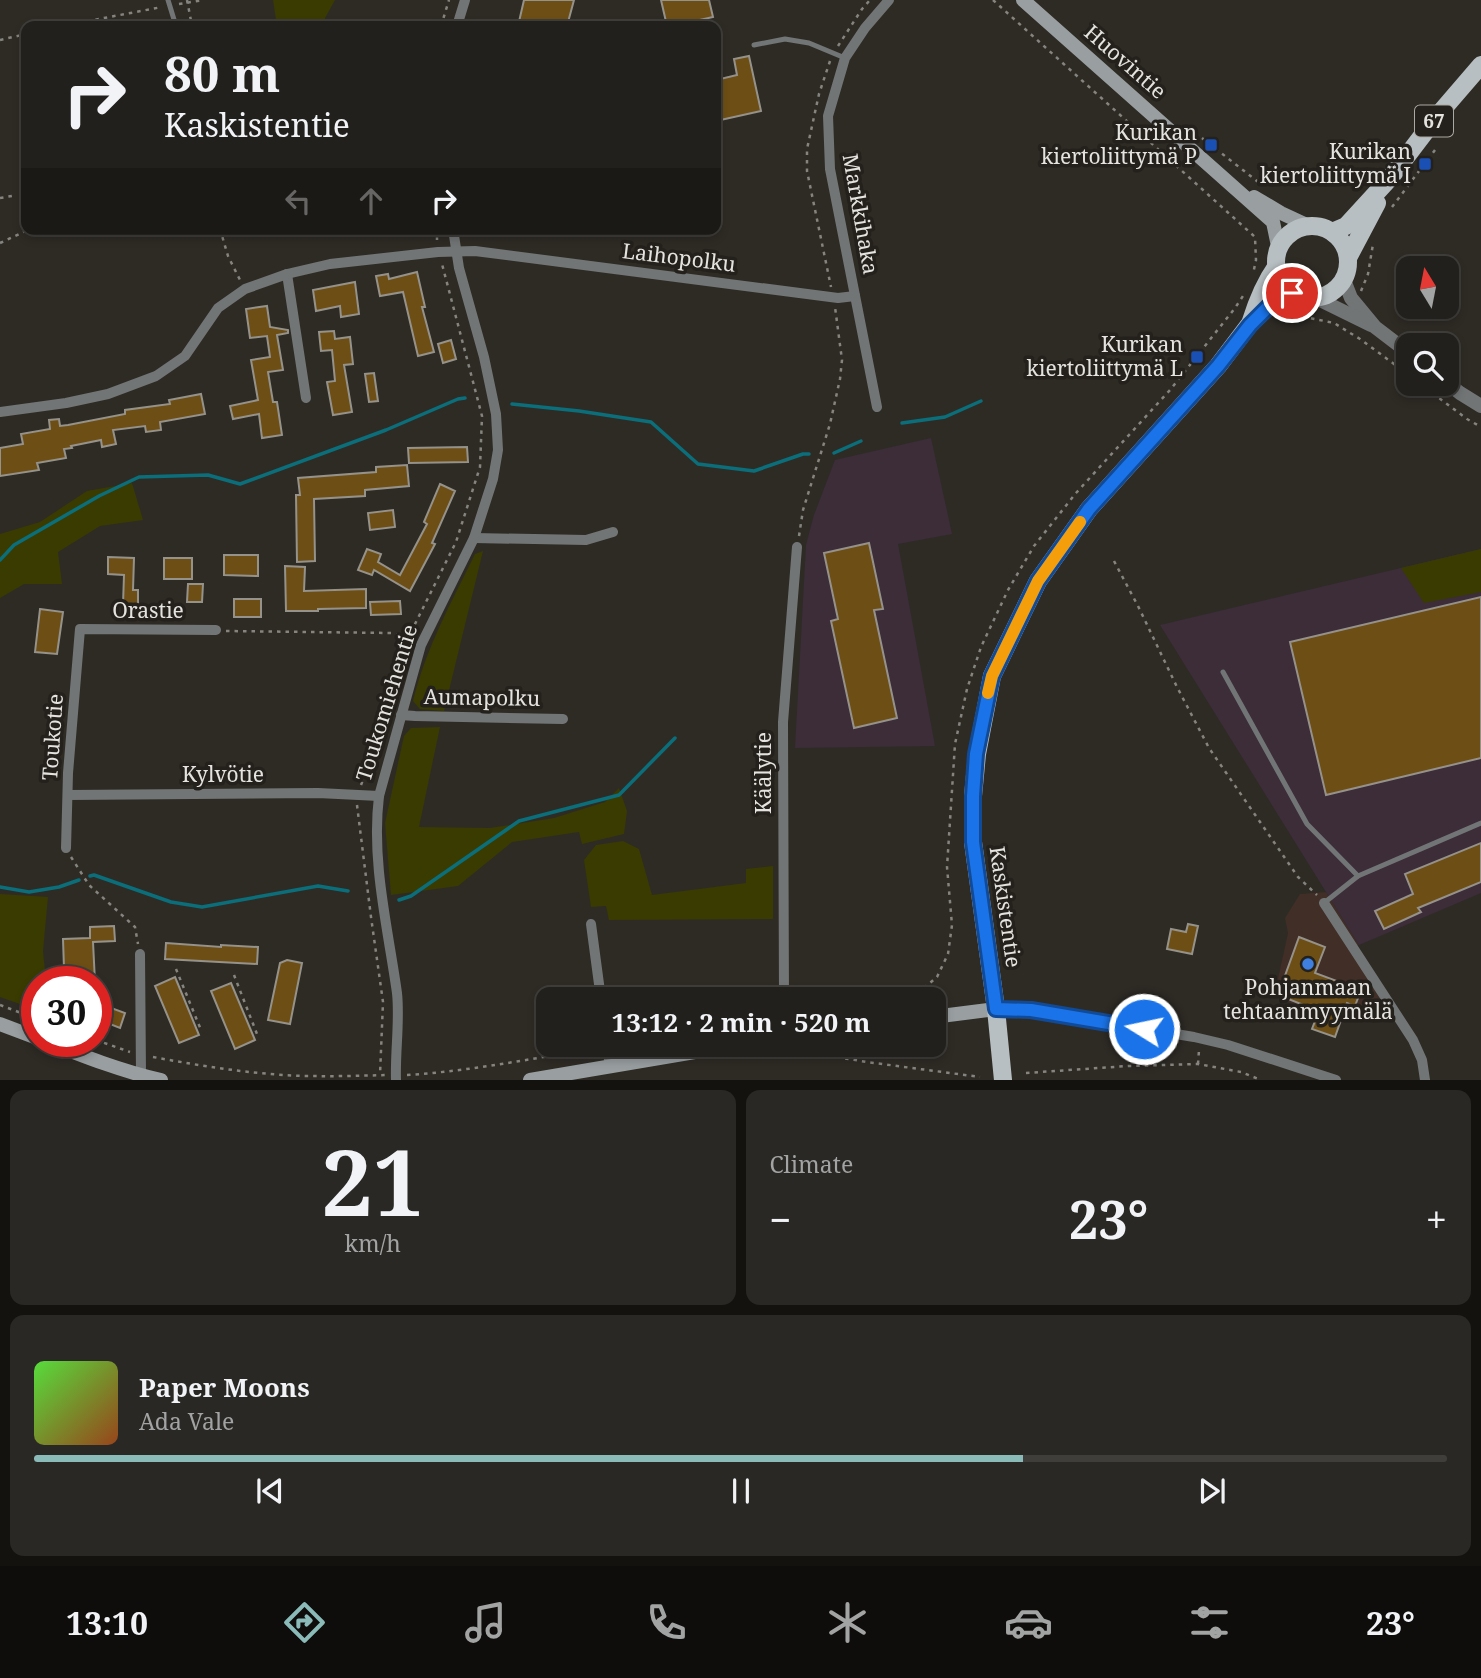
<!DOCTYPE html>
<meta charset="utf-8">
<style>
body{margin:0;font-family:"Noto Serif",serif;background:#2a2825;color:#f1f3f6;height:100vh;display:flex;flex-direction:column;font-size:26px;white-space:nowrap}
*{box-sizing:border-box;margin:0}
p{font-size:23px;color:#a2a3a3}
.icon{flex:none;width:38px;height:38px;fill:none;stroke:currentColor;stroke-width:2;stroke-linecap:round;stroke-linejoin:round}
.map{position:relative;height:1080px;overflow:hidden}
.side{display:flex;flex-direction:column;gap:10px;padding:10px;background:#13120f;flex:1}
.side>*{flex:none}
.hud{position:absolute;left:21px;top:21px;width:700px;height:214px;border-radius:14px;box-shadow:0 4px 10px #0003,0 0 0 2px #3f3e3b;background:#22201c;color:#f1f3f6;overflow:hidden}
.needle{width:46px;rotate:350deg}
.buttons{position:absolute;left:1396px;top:256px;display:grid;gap:14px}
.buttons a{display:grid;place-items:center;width:63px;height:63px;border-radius:14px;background:#22201c;box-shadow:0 4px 10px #0003,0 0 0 2px #3f3e3b;font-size:35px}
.speed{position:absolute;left:21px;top:966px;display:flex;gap:14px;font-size:35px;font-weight:700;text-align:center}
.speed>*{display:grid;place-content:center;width:91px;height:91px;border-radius:50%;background:#22201c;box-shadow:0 4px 10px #0003,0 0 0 2px #3f3e3b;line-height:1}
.speed .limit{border:10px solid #d22;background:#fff;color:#111}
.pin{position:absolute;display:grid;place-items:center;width:60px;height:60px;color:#fff;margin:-30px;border:4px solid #fff;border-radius:50%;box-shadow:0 2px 7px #0007}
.me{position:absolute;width:77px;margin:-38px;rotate:280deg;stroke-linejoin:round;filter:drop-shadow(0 0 5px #0008)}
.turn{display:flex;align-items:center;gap:24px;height:147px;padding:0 28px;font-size:32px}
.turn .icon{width:91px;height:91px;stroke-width:2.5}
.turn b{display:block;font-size:49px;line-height:60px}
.lanes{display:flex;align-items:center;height:66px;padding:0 28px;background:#0003;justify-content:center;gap:35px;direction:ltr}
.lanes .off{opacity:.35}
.big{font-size:52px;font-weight:700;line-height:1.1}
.side .widget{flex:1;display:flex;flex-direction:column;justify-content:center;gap:10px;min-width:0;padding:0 24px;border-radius:14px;background:#2a2825}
.side .dial{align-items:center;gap:0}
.dial b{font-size:91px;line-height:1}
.song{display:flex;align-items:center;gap:21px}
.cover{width:84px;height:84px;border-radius:10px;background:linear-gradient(135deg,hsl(110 70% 55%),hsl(20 70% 35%))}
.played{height:7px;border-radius:4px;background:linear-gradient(90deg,#8bbbb9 70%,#3f3e3b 70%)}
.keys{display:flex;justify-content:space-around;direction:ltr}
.heat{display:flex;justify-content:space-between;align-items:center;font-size:38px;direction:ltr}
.side .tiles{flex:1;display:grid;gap:10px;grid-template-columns:1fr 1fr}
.widget:last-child{grid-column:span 2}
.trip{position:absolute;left:536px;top:987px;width:410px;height:70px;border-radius:14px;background:#22201c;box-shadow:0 4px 10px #0003,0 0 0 2px #3f3e3b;font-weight:700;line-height:70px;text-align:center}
.menu{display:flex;height:112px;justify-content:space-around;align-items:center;background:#0e0d0b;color:#a2a3a3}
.menu .icon{width:49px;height:49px}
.menu .selected{color:#8bbbb9}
.menu b{font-size:32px;color:#f1f3f6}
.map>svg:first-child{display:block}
.commercial{fill:#402e27}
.industrial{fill:#3c2d39}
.green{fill:#3a3b00}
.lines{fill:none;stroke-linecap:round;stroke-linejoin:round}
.stream{stroke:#0b6e7b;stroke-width:3.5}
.building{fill:#6d4e14;stroke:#95918b;stroke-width:2}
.path{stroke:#86847f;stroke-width:2.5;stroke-dasharray:3.5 5;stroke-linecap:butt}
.service{stroke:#727576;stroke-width:5}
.minor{stroke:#727576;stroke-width:10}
.tertiary{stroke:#727576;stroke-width:14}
.secondary{stroke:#999fa1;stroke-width:14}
.primary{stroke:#b8bfc2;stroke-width:18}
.route-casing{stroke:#114b97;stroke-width:18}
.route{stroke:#1a73e8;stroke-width:12}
.slow{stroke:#f59e0b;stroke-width:12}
.transit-dot{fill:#1a4fb4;stroke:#24211c;stroke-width:2.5}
.shop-dot{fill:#3f7fe0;stroke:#24211c;stroke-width:2.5}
.labels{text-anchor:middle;stroke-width:7;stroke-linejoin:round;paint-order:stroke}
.shield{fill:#24211c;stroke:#aba9a4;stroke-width:2}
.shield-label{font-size:19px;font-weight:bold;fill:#e5e3df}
.street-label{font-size:21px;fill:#e5e3df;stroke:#24211c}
.poi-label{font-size:21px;fill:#e5e3df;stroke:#24211c;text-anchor:end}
</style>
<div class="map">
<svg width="1481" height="1080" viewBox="0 0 1481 1080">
<rect width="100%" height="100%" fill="#2e2b25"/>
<polygon class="commercial" points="1326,892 1359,945 1349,947 1384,1005 1378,1020 1314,997 1310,1010 1274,997 1288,933 1285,918 1300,894"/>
<g class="industrial">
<polygon points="931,438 952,534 898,544 935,746 795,748 806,545 814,515 835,460"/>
<polygon points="1481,549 1481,893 1359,945 1160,625"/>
</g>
<g class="green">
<polygon points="273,0 335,0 325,18 326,26 277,26"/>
<polygon points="132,483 143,520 100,526 58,552 62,584 24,584 0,598 0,534 40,522 87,491"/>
<polygon points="1481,549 1481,592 1424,603 1401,568"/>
<path d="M483 551 444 711 420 709 413 701C426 648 451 603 475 554Z"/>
<polygon points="440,727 419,827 490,828 554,818 605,802 619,788 627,811 624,834 582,844 579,832 512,842 458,886 391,895 385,823 404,736 411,728"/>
<polygon points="623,841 639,849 652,895 746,883 746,869 773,866 773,919 609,920 606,906 591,907 584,860 596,845"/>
<polygon points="0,894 48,897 43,951 46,982 37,982 37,1010 0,997"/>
</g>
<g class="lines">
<g class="stream">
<polyline points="512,404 579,411 651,422 698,464 754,471 803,454 809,454"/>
<polyline points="902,423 945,417 981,401"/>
<polyline points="834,453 861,441"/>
<polyline points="0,560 14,545 99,496 139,477 208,475 240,484 386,430 458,399 465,398"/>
<polyline points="90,876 94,875 171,902 202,907 318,886 348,891"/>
<polyline points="0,887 29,892 59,887 79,880"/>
<polyline points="399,900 411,896 519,821 619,795 675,738"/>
</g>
</g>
<g class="building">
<polygon points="524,0 574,0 567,26 518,26"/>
<polygon points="661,0 709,0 713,17 673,26 667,26"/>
<polygon points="749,56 761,111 716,121 716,80 737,75 734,59"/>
<polygon points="417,272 425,307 422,307 434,352 418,356 403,292 380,296 376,276 388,274 389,279"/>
<polygon points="355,282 359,314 341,317 340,306 316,311 313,290"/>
<polygon points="267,306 270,327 288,330 288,333 277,335 283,370 268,372 273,402 277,402 282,435 262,438 259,414 233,419 230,406 258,400 251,360 270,357 267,336 250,338 246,309"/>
<polygon points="334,331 335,339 350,337 353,364 344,365 352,412 333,415 327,382 335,381 332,350 321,351 319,332"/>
<polygon points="451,340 456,359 443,363 438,344"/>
<polygon points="374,373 378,401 369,402 365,374"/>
<polygon points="201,394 205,414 160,422 161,430 146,432 145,426 113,430 116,444 102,447 101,440 71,446 72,448 64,449 66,458 37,463 39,470 0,476 0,448 23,444 21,434 50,429 49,420 59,419 60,426 68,425 125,414 125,410 170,404 169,400"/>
<polygon points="467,447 468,462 409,463 408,448"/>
<polygon points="407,465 409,486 365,490 365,496 314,499 315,561 297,562 296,495 300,495 298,478 376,472 376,467"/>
<polygon points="440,484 455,491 432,543 435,544 410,591 374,570 372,575 358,570 367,549 381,554 378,562 400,575 427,524 424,522"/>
<polygon points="393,510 395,527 370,530 368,513"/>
<polygon points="869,543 883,609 874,610 897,718 854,728 831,621 838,619 824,553"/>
<polygon points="224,555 258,555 258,576 224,575"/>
<polygon points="108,557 134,558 133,590 138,590 138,605 123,605 124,575 108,574"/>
<rect x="164" y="558" width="28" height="21"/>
<polygon points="285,566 305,567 304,591 366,589 366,608 318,609 318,611 286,611"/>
<polygon points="188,584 203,584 202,602 187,602"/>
<polygon points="1481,597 1481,758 1326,795 1290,642"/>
<rect x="234" y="599" width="27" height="18"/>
<polygon points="400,601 401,614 371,615 370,602"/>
<polygon points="40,609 63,612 57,654 35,652"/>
<polygon points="1481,843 1481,882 1418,908 1421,912 1384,929 1375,911 1413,894 1405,874"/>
<polygon points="1188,924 1198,926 1192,954 1167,949 1171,929 1186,932"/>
<polygon points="114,926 115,941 93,942 95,982 73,982 72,967 64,968 63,939 90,938 90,927"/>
<polygon points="1299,937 1325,947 1315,973 1361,990 1355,1006 1347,1003 1335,1037 1312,1029 1319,1011 1278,995"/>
<polygon points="166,943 221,947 221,945 258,947 257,964 165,959"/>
<polygon points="287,960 302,963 290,1024 268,1020 280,963"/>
<polygon points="175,977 199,1035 179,1043 155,986"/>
<polygon points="231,983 255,1040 235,1049 211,991"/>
<polygon points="103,1005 125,1013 120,1028 97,1019"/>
</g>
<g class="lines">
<g class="path">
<polyline points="187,0 192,26"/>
<polyline points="993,0 1255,237 1256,260 1253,274"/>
<polyline points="179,4 204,0"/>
<polyline points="62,26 162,7"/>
<polyline points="441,26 449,0"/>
<polyline points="0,40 26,34"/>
<polyline points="838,46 862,9 870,0"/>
<polyline points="830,61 819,94 807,149 807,171 831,287"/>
<polyline points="1202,138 1262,185"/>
<polyline points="0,198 12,196"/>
<polyline points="1392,207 1435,150"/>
<polyline points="220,229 228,256 240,280"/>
<polyline points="437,229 437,240"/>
<polyline points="0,243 30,229"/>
<polyline points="1361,291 1368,274 1373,244"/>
<polyline points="1286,313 1334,323 1360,339 1409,375"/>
<polyline points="1419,383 1467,419 1481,427"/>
<polyline points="799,536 803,510 830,424 840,379 842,360 835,307"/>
<polyline points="1114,561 1138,606 1177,687 1209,748 1298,877 1317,895"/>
<polyline points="226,631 391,633 408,637"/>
<polyline points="361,785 378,741 401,652 456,542 480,467 482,416 442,264"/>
<polyline points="357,805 371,917 383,1002 380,1075"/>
<polyline points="71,857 89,885 135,927 138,944"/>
<polyline points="176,969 201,1030"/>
<polyline points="234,975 257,1034"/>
<polyline points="911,999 937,977 948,954 952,925 947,867 955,744 967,689 981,647 1008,590 1034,546 1076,493 1170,390 1235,308 1243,296"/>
<polyline points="0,1005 37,1019"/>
<polyline points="96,1040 130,1052"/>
<polyline points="765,1045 766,1050 788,1049 867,1062 980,1077"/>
<path d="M153 1057C196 1065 239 1072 283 1075 317 1077 352 1076 386 1075"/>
<polyline points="1198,1064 1199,1050"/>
<polyline points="1026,1073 1128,1066 1198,1064 1241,1072 1261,1080"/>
<path d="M407 1075C472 1071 534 1058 598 1048"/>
</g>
<g class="service">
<polyline points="168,0 176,26"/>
<polyline points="754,45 785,39 809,43 845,58"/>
<polyline points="1223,672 1307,824 1358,876"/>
<polyline points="1324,903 1358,876 1481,823"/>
</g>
<g class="minor">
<polyline points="457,26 465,0"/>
<polyline points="287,274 306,398"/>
<polyline points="877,407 830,169 828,116 845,58 865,28 889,0"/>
<polyline points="0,412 66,403 108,394 156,376 185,356 218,308 245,289 287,274 330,264 438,252 475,251 838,298 855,296"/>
<polyline points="474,538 586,540 613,532"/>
<polyline points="401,715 415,716 563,719"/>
<polyline points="68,795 318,793 379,796"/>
<polyline points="66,848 68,773 80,629 216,630"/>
<polyline points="1324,903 1413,1040 1422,1060 1425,1080"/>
<polyline points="591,924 601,999"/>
<polyline points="140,954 141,1075"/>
<polyline points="784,999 783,722 797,547"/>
<polyline points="996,1009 1031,1010 1194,1037 1228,1045 1336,1080"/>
<polyline points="607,1045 610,1067"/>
<path d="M396 1080C395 1051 400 1021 397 993 388 928 371 862 379 796L421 645 474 538 493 479 498 450 496 414 484 357 459 268 453 229"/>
</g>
<g class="tertiary">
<polyline points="1344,280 1351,298 1375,327 1409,353"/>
<polyline points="1314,297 1371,325"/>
<polyline points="1447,383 1460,393 1481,406"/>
</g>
<g class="secondary">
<polyline points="1023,0 1273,222 1278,246"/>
<polyline points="1254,197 1281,213 1309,226"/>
<polyline points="933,1017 996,1009"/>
<polyline points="0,1024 37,1038"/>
<path d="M45 1041C83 1056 121 1071 161 1080"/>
<polyline points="530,1080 736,1045"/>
</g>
<g class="primary">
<circle cx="1312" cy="262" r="36"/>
<polyline points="1332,232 1346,226 1390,178 1438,115 1481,65"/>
<polyline points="1349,256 1377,203"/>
<path d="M1251 321C1257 302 1264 284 1276 267"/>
<polyline points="1003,1080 996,1009 973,842 973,796 977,754 992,676 1038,581 1089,509 1218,366 1249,325 1270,305 1292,293"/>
</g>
</g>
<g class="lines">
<defs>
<polyline id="route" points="1144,1029 1031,1010 996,1009 973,842 973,796 976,754 992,676 1038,581 1089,509 1218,366 1250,325 1270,305 1292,293"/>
</defs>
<use href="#route" class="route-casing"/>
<use href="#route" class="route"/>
<polyline class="slow" points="988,693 992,676 1038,581 1080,522"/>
</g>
<g class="transit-dot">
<rect x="1204" y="138" width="14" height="14" rx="3.5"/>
<rect x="1418" y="157" width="14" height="14" rx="3.5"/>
<rect x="1190" y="350" width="14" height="14" rx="3.5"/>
</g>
<circle class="shop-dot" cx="1308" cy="964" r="7"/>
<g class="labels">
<rect class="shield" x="1415" y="105.5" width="38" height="31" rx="5"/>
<g class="shield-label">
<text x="1434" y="128">67</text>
</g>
<g class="street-label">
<text transform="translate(1125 62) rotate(41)" y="7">Huovintie</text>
<text transform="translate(860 214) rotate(80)" y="7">Markkihaka</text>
<text transform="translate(679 258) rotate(7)" y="7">Laihopolku</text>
<text x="148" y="618">Orastie</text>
<text transform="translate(482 698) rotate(1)" y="7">Aumapolku</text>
<text transform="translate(387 703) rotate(-73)" y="7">Toukomiehentie</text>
<text transform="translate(53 737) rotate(-86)" y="7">Toukotie</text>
<text transform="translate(764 773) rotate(-90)" y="7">Käälytie</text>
<text x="223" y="782">Kylvötie</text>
<text transform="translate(1005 907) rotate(82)" y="7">Kaskistentie</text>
</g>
<g class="poi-label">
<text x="1197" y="140">Kurikan<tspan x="1197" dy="24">kiertoliittymä P</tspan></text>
<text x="1411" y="159">Kurikan<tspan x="1411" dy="24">kiertoliittymä I</tspan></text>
<text x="1183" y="352">Kurikan<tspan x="1183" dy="24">kiertoliittymä L</tspan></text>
<text x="1308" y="995" text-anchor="middle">Pohjanmaan<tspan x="1308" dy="24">tehtaanmyymälä</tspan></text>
</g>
</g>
</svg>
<div class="buttons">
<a><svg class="needle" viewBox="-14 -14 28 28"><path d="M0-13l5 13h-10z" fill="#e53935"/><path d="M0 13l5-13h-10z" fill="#a2a3a3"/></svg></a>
<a><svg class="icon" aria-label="search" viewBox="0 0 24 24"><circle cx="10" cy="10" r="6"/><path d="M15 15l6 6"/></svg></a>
</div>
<div class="speed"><div class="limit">30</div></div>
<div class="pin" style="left:1292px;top:293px;background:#d93025"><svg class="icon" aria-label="arrive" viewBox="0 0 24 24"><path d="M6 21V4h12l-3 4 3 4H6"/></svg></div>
<svg class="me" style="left:1144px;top:1029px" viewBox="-20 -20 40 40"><circle r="17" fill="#1a73e8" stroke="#fff" stroke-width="3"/><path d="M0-11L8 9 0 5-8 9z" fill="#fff"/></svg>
<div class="trip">13:12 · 2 min · 520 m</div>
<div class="hud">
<div class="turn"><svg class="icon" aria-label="right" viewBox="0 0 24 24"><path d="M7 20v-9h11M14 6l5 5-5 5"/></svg><div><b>80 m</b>Kaskistentie</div></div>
<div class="lanes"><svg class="icon off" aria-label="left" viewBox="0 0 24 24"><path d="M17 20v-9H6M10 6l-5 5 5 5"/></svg><svg class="icon off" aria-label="ahead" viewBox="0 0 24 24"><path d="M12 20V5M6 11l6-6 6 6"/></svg><svg class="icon" aria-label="right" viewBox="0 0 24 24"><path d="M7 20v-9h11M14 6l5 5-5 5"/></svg></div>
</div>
</div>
<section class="side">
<div class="tiles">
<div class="widget dial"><b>21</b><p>km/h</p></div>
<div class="widget"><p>Climate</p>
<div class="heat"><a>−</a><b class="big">23°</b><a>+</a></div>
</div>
<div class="widget">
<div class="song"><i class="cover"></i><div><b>Paper Moons</b><p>Ada Vale</p></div></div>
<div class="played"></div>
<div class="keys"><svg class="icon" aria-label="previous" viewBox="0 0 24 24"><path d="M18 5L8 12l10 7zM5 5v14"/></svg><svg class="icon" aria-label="pause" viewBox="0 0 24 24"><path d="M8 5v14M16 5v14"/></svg><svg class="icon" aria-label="next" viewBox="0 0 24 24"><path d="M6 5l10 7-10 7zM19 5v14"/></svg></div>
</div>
</div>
</section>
<nav class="menu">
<b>13:10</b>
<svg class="icon selected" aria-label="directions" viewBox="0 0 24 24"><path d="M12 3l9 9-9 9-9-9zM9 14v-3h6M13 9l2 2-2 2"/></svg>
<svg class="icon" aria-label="music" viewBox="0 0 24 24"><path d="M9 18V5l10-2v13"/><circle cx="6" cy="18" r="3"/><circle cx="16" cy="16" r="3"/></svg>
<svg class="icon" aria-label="phone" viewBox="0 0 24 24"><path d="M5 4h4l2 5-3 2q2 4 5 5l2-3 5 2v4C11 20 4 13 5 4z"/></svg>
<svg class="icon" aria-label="climate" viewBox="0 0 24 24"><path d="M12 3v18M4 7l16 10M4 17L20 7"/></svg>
<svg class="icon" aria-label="car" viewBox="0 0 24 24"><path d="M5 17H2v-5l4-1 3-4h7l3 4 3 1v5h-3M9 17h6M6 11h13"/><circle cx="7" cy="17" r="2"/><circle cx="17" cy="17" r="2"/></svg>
<svg class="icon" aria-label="filters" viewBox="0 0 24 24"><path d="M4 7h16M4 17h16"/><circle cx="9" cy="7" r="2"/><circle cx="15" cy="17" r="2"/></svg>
<b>23°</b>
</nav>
